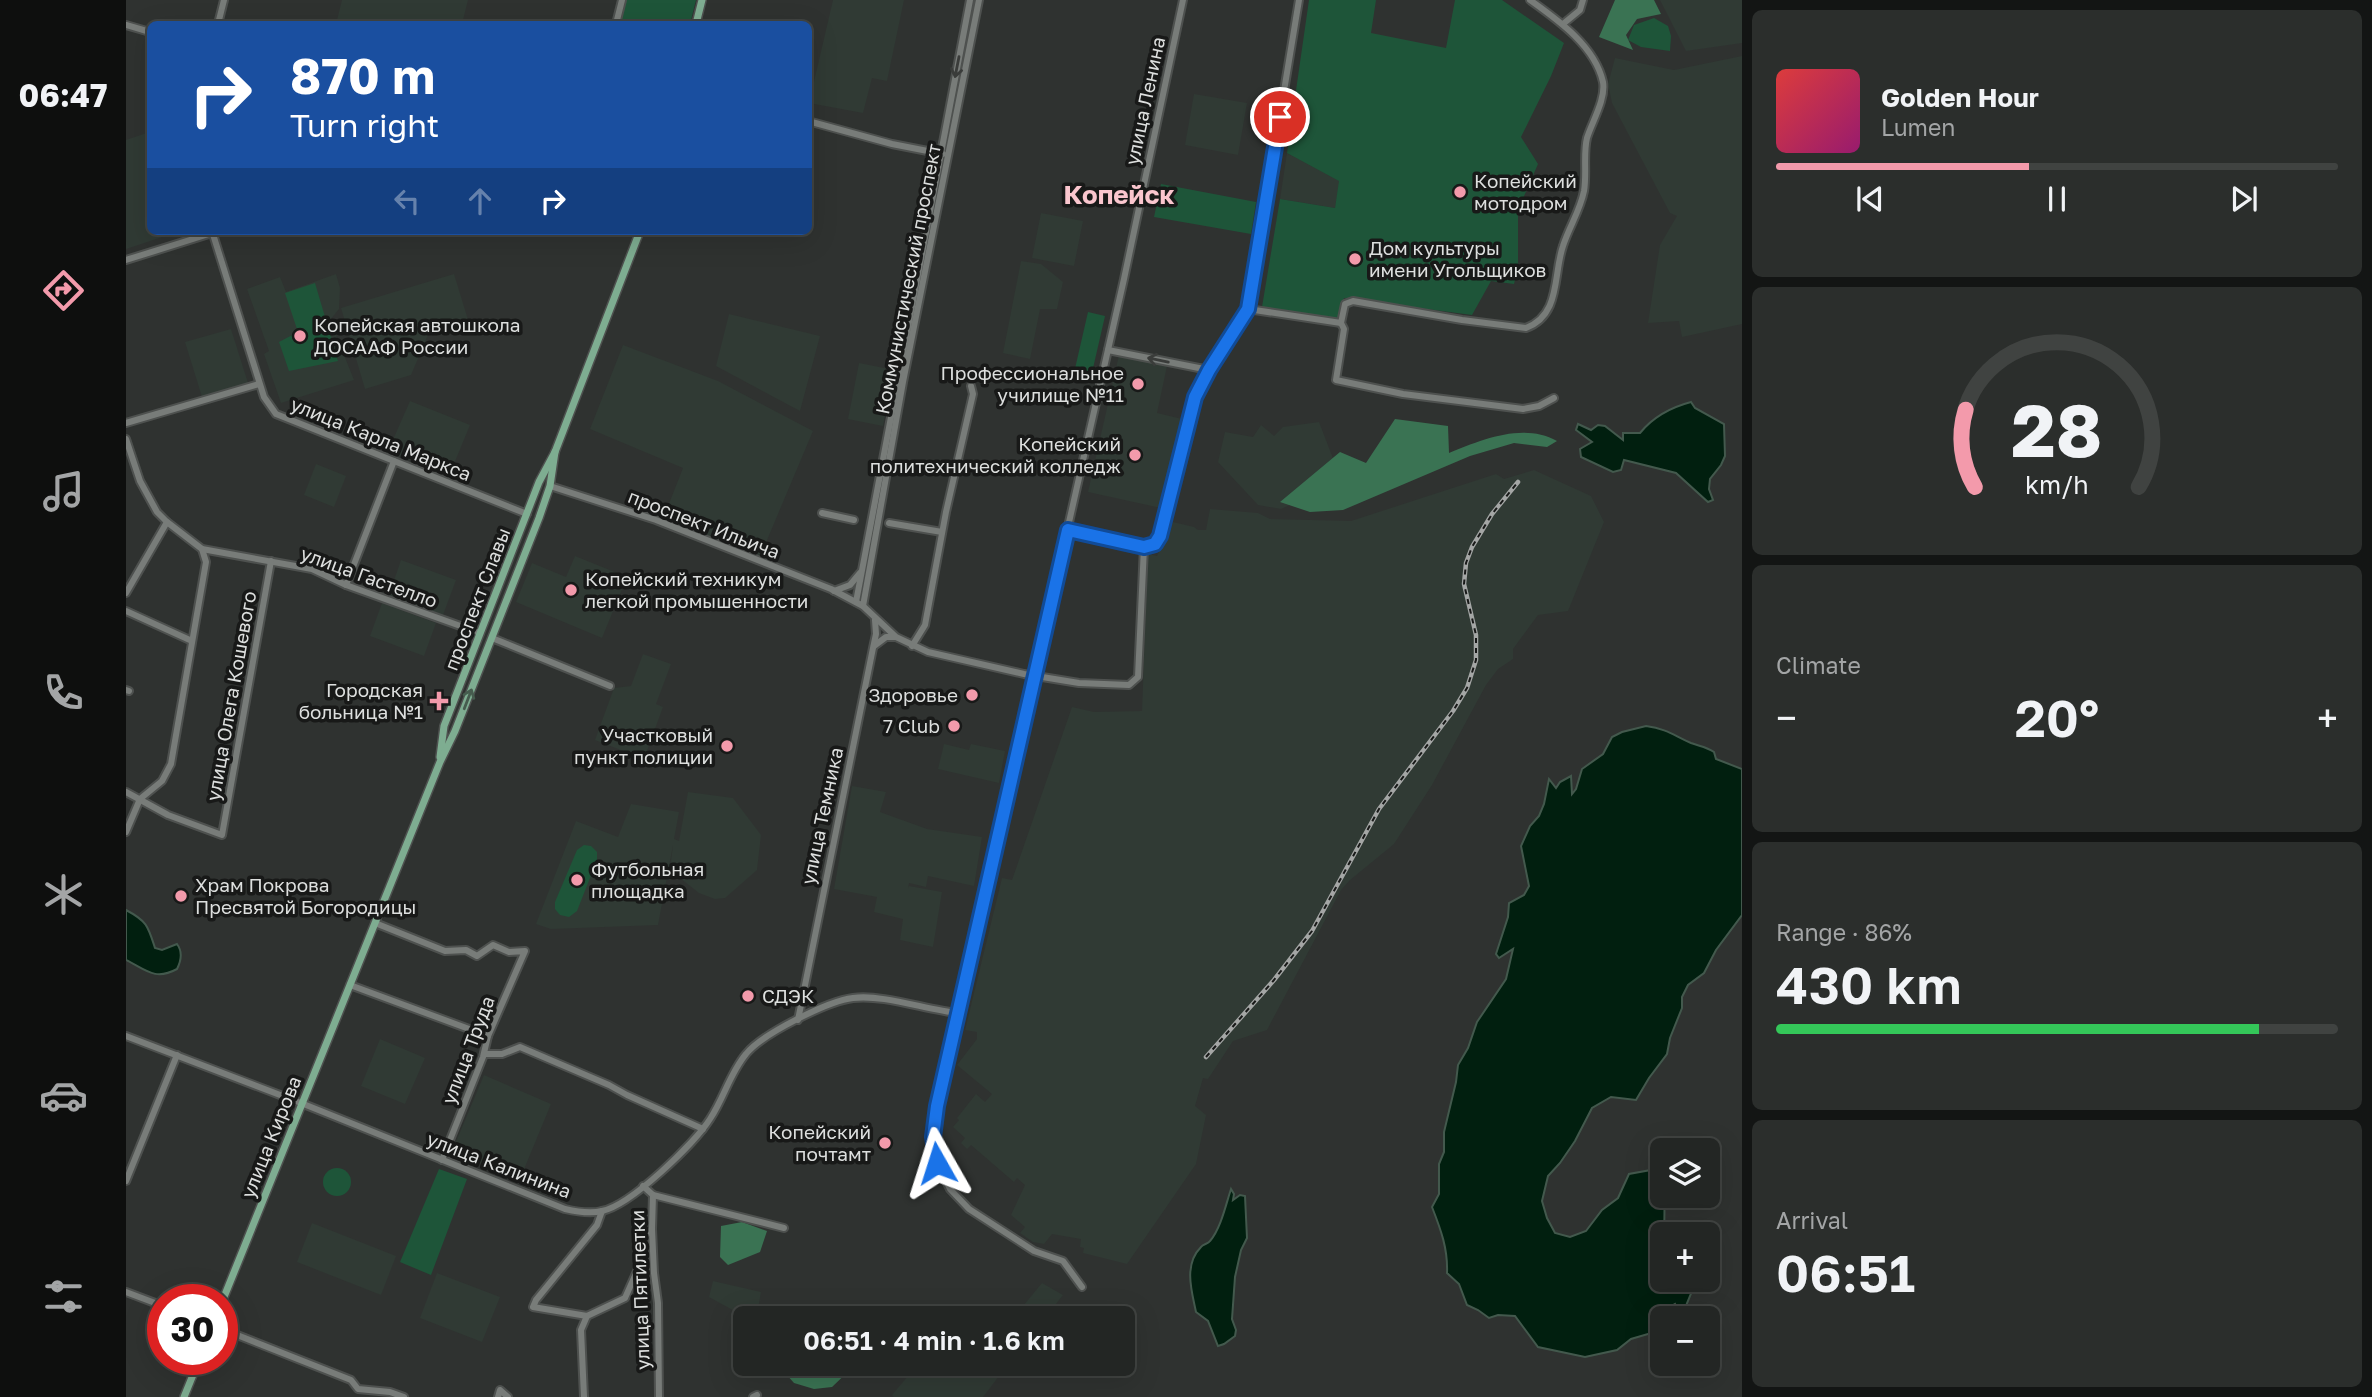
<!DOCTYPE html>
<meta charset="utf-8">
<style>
body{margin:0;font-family:"Golos Text",sans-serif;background:#2b2e2c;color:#f1f3f6;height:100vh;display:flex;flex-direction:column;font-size:26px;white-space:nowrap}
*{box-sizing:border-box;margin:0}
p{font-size:23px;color:#a3a5a6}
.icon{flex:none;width:38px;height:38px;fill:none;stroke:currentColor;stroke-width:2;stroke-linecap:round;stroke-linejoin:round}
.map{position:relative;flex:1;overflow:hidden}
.drawer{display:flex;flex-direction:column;gap:10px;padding:10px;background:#131514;width:630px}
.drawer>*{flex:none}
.hud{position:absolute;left:21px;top:21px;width:665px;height:214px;border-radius:10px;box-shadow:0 7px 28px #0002,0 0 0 2px #404341;background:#1a4fa0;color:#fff;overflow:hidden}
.tools{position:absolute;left:1524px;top:1138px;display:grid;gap:14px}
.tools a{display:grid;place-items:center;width:70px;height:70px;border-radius:10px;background:#232624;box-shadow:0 7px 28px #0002,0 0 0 2px #404341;font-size:35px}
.speed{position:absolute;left:21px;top:1284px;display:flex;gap:14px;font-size:35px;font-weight:700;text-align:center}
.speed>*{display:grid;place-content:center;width:91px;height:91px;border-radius:50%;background:#232624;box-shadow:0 7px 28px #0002,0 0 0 2px #404341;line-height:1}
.speed .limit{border:10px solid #d22;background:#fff;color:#111}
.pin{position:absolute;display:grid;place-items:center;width:60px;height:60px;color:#fff;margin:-30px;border:4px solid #fff;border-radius:50%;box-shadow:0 2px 7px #0007}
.me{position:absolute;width:77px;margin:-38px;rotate:354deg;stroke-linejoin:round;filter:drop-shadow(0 0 5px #0008)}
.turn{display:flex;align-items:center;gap:24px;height:147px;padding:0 28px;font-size:32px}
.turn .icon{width:91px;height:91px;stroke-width:2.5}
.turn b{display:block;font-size:49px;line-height:60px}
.lanes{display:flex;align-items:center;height:66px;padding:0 28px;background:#0003;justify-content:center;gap:35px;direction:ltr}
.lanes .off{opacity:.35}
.big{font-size:52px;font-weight:600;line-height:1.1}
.drawer .tile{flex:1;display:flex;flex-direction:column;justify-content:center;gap:10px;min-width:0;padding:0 24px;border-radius:10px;background:#2b2e2c}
.drawer .dial{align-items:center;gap:0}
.dial svg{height:182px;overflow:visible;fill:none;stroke:#404341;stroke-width:7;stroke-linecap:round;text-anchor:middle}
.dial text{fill:#f1f3f6;stroke:none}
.song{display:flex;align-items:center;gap:21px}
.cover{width:84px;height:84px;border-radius:10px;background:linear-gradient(135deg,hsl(0 70% 55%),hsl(320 70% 35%))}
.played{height:7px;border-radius:4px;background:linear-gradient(90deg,#f39aab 45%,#404341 45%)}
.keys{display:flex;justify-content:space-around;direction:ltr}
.heat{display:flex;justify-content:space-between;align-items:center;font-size:38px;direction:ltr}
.charge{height:10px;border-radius:5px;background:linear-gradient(90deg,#34c759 86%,#404341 0)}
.trip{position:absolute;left:607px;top:1306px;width:402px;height:70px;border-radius:10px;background:#232624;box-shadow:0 7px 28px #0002,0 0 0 2px #404341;font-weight:600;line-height:70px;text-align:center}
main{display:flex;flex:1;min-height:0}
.dock{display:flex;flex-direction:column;width:126px;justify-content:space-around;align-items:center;background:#0e0f0e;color:#a3a5a6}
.dock .icon{width:49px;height:49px}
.dock .selected{color:#f39aab}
.dock b{font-size:32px;color:#f1f3f6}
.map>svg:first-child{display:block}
.built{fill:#303a34}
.green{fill:#1e5539}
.forest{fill:#3a7353}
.water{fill:#011f0f;stroke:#43594d;stroke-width:2}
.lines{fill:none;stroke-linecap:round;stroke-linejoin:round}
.minor-casing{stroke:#4e514f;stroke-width:10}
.major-casing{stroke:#4e514f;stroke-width:10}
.minor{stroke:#787c79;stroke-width:6}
.major{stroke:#7ead91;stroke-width:7}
.rail-casing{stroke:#a4a6a5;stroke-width:4.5}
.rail{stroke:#181918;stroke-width:2;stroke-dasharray:5;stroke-linecap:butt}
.oneway{stroke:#3a3c3a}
.oneway2{stroke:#465c4e}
.route-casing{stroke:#114b97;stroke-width:18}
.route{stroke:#1a73e8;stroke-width:12}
.poi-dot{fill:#f39aab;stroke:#181918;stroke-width:2.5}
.labels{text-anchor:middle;stroke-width:7;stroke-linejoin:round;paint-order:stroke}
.street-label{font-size:19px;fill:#dddfde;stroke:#181918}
.poi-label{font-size:19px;fill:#dddfde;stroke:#181918;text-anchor:start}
.district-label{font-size:26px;font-weight:bold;fill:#fac6ce;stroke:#181918}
</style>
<main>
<nav class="dock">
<b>06:47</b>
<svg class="icon selected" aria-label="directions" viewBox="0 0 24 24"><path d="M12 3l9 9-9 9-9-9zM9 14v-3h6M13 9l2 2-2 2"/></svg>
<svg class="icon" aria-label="music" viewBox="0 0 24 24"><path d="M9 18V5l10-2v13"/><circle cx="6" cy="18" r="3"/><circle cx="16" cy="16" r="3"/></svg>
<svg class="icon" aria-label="phone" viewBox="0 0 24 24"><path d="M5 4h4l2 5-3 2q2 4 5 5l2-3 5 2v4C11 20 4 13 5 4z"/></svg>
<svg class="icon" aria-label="climate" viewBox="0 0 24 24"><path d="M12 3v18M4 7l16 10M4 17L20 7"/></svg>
<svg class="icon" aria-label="car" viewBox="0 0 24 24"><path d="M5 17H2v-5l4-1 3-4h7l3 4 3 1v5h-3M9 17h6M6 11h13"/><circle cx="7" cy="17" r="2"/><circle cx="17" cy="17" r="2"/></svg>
<svg class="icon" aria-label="filters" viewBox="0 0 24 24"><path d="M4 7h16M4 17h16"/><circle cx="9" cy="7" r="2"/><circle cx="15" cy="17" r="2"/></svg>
</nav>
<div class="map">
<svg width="1616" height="1397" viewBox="0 0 1616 1397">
<rect width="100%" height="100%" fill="#2f3230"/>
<g class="built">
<polygon points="216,0 342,0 336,24 210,24"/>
<polygon points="707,0 778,0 761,81 746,78 737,113 683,103"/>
<polygon points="1534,0 1616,0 1616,43 1560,51"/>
<polygon points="1616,56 1616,324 1556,337 1553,321 1522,323 1534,245 1551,216 1544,213 1486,103 1482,84 1489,58 1548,70"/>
<polygon points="1068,94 1121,103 1112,155 1059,145"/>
<polygon points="24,132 24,231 54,231 0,249 0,140"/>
<polygon points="1161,153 1214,181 1209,208 1154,199"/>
<polygon points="915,213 957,221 948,266 906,258"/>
<polygon points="895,261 915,264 937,282 931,309 914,309 904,359 877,353"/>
<polygon points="210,274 214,288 213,309 204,320 228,380 155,403 138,354 143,351 121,289 154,277 160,292"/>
<polygon points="328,274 343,323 302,335 285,375 239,389 215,308"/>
<polygon points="603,314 694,336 674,411 590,366"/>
<polygon points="105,329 122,383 76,397 59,342"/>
<polygon points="497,345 592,381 687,431 633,559 537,519 557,468 464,429"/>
<polygon points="993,355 1041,366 1031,413 1056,419 1035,508 962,492"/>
<polygon points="733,363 768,370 757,426 722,419"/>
<polygon points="284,401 344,425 323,476 262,451"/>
<polygon points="1193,422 1208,461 1185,495 1155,509 1132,505 1092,462 1099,432 1127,437 1135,425 1148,436 1157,427"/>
<polygon points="190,464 220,476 208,507 178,495"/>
<polygon points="1408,470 1465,496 1478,522 1442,611 1412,615 1387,649 1387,659 1372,669 1360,685 1306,785 1268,844 1224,880 1215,890 1141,1030 1107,1041 1082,1079 1077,1078 1069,1106 1080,1115 1070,1164 1001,1264 957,1253 958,1248 954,1247 955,1239 926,1234 918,1244 907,1242 894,1233 899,1227 885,1215 899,1185 891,1178 888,1182 845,1145 841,1149 835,1143 839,1138 827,1127 833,1120 831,1118 850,1094 859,1102 866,1094 831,1065 851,1039 851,1032 839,1030 876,878 886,880 946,707 968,712 1016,711 1022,554 1031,556 1047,522 1068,527 1072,530 1080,530 1084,509 1132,513 1144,519 1225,521 1370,474 1378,479"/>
<polygon points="449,556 501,577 476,638 390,602 406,563 440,577"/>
<polygon points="275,560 330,580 317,615 263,595"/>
<polygon points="256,603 310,623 298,656 244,636"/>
<polygon points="517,654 545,664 530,704 537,707 518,759 469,740 488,688 505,686"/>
<polygon points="818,744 843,750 845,744 879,751 873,783 812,769"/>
<polygon points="726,786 760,792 754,812 801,829 856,837 848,886 802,876 800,887 783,883 782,889 783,886 816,892 807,947 774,940 777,919 748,912 751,897 708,889"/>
<polygon points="562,792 607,798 635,835 631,870 599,898 589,899 573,893 544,870 547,845 532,925 425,929 410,924 450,821 492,837 505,804 553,812 548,839 553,841"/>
<polygon points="254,1039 299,1058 279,1104 235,1086"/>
<polygon points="358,1075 425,1104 394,1179 326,1151"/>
<polygon points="186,1223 270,1256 255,1295 171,1262"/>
<polygon points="311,1273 374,1297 356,1342 294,1318"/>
<polygon points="587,1281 635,1292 631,1315 614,1314 583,1297"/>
<polygon points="916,1283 937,1295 919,1318 887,1318"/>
<polygon points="793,1363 883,1363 857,1397 768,1397 766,1395"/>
</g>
<g class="green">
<polygon points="499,0 570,0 564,24 493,24"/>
<polygon points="1183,0 1250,0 1245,33 1320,48 1329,0 1376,0 1438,43 1425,76 1395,137 1412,164 1392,210 1392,267 1388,284 1365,281 1346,315 1218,298 1213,319 1136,307 1154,199 1209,208 1213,181 1161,153"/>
<polygon points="1528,18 1542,26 1545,36 1544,51 1515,47 1502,40 1508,25"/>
<polygon points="1035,184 1130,202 1125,234 1028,217"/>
<polygon points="189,283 212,361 163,371 153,342 172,332 159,293"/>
<polygon points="962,312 979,316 965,377 948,373"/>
<polygon points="458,845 465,846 471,852 471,860 451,911 443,917 434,915 429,909 429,902 451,850"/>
<circle cx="211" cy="1182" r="14"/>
<polygon points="313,1169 341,1179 305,1275 274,1262"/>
</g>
<g class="forest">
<polygon points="1489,0 1528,0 1535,14 1511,19 1500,35 1507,50 1473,37"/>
<path d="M1269 419 1322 426 1323 453C1355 440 1397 422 1431 441L1421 447 1388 443 1344 456 1217 510 1184 512 1154 502 1214 452 1240 463Z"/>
<polygon points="616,1222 641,1231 634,1252 602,1265 594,1257 595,1226"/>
<polygon points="670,1363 731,1363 706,1387 688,1389 668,1383 660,1374 672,1368"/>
</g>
<g class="water">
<path d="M1565 402 1569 408 1598 424 1599 456 1595 465 1584 479 1583 489 1587 500 1582 502 1550 473 1498 460 1495 470 1487 472 1455 457 1454 449 1466 442 1450 430 1452 424 1465 430 1472 425 1479 426 1497 440V433H1514C1527 417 1546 407 1565 402Z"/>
<path d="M1520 726C1541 729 1547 735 1565 743 1573 746 1581 747 1588 752L1590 759 1616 769V915L1590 950 1578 973 1562 985 1556 997V1008L1544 1038 1541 1054 1523 1078 1510 1100 1485 1097 1466 1108 1449 1141 1434 1163 1422 1176 1416 1201 1421 1218 1429 1233 1444 1237 1460 1231 1476 1210 1492 1198 1503 1174 1536 1168V1195H1538C1540 1225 1536 1249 1536 1279H1571L1555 1318 1549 1304 1539 1310 1529 1332 1505 1339 1491 1350 1459 1357 1412 1347 1389 1316 1372 1315 1363 1318 1352 1310 1341 1305 1333 1284 1321 1273C1322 1249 1315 1230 1306 1207L1313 1194V1164L1318 1152V1132L1330 1082 1332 1065 1342 1048 1351 1022 1380 979 1387 949 1373 958 1370 954 1382 917 1383 903 1398 895 1403 886 1395 846 1404 826 1413 816 1418 804 1423 779 1430 788 1434 782 1445 776 1446 794 1450 789 1456 769 1477 754 1486 737 1496 732Z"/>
<path d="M0 910C21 921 22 926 29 948L36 950 51 944C57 952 55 961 51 969 29 981 20 970 0 960Z"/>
<path d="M1105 1189 1108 1194 1107 1200 1114 1195 1119 1196 1121 1238 1115 1250 1109 1277 1106 1319 1110 1330 1109 1336 1098 1344 1092 1346 1082 1321 1070 1312C1066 1292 1057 1265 1075 1247 1077 1244 1082 1244 1084 1241 1095 1228 1100 1204 1105 1189Z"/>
</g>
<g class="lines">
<defs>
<g id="minor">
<path d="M1404 0C1432 20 1469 46 1477 82 1480 99 1466 122 1461 138 1457 154 1461 174 1458 191 1454 211 1443 227 1437 246 1427 275 1435 315 1400 328L1336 320 1227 301 1219 304 1215 323 1218 329 1210 380 1277 394 1397 409 1413 406 1428 398"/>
<polyline points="92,24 98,0"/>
<polyline points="490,24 496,0"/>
<polyline points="1437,24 1454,10 1457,0"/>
<polyline points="0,25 24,32"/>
<polyline points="682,121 766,144 817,154"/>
<polyline points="86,231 138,397 150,414 401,514"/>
<polyline points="0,260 86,233"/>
<polyline points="1122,309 1215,323"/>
<polyline points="982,350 1083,370"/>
<polyline points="0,423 133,384"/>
<polyline points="0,439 14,481 31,512 41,522 76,549 186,569 220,585 354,633"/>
<polyline points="424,486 530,520 705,589 737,606 770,637 802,652 898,674 953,683 1003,685 1012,677 1018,547"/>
<polyline points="696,513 728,520"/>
<polyline points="763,523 816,532"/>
<polyline points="942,530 1018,547 1029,544 1034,536 1069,397 1083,370 1122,309 1173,0"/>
<polyline points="220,585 268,461"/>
<polyline points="708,591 724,585 734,573"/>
<polyline points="0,593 41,522"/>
<polyline points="730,602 844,0"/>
<polyline points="737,606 777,382 853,0"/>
<polyline points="0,611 66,641"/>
<polyline points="366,638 484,686"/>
<polyline points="748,646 760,637 769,637"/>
<polyline points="786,646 799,625 820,512 847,394 845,386"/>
<polyline points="0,690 3,691"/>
<polyline points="0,792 42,815 96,835 145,561"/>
<polyline points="0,832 14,799 36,781 45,764 80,562 76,549"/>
<polyline points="249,923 319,951 340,950 351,956 367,945 383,952 399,951 362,1036 357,1057 316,1160"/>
<polyline points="224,985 362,1036"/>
<polyline points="672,1020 747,648 750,634 749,620"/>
<path d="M0 1036 175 1103 439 1209C452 1212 464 1214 476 1211 505 1205 568 1144 584 1119 598 1098 604 1073 620 1054 636 1034 702 1001 727 998 757 994 801 1010 832 1013"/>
<polyline points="358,1054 376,1054 394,1047 483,1085 501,1095 577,1129"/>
<polyline points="0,1181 51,1055"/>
<polyline points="517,1186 527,1195 526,1229 528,1273 532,1303 533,1397"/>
<polyline points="527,1195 658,1228"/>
<polyline points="476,1211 471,1225 410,1300 407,1307 461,1316 499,1298 512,1269 516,1239 526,1229"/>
<polyline points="956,1287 937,1261 908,1251 843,1209 824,1189 811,1163 808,1148 807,1134 811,1106 998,279 1057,0"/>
<polyline points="0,1292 37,1306"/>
<polyline points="96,1329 225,1380 232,1389 264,1392 278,1397"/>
<polyline points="372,1397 374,1390 382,1397"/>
<polyline points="458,1397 455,1330 461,1316"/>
<polyline points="627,1397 631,1395"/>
</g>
<g id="major">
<polyline points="570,24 576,0"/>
<polyline points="314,757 318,726 413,482 429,452 514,231"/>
<polyline points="96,1302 314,762 329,731 413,518 424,486 429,452"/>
<polyline points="58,1397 73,1360"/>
</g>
</defs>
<use href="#minor" class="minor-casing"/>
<use href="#major" class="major-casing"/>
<use href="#minor" class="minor"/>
<use href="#major" class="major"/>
<defs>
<polyline id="rail" points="1080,1057 1148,980 1186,931 1253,809 1327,711 1341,688 1350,660 1350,635 1338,584 1340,563 1346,547 1366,514 1392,482"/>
</defs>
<use href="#rail" class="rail-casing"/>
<use href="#rail" class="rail"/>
</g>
<defs><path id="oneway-shaft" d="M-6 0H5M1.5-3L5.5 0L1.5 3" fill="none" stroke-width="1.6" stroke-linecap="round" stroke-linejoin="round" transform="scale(1.75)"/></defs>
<g class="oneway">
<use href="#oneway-shaft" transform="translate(831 67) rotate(101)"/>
<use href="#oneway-shaft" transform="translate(1032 360) rotate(-168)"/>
</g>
<use class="oneway2" href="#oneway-shaft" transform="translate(342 699) rotate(-69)"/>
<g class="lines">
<defs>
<polyline id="route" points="811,1163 807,1137 811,1106 942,530 1018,547 1029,544 1034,536 1069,397 1083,370 1122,309 1154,117"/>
</defs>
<use href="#route" class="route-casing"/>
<use href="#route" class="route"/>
</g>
<g class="poi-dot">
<circle cx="1334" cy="192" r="7"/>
<circle cx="1229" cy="259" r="7"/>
<circle cx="174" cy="336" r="7"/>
<circle cx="1012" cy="384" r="7"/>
<circle cx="1009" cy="455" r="7"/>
<circle cx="445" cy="590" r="7"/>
<circle cx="846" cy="695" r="7"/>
<path d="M309.5 690.5h7v7h7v7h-7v7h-7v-7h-7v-7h7z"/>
<circle cx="828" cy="726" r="7"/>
<circle cx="601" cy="746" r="7"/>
<circle cx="451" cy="880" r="7"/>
<circle cx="55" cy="896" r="7"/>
<circle cx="622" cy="996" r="7"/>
<circle cx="759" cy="1143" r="7"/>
</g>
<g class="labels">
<g class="street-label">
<text transform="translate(1019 101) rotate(-78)" y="7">улица Ленина</text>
<text transform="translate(782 279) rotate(-79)" y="7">Коммунистический проспект</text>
<text transform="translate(255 439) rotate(22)" y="7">улица Карла Маркса</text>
<text transform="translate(578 524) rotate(21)" y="7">проспект Ильича</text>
<text transform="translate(243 577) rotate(20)" y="7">улица Гастелло</text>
<text transform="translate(351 599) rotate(-69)" y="7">проспект Славы</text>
<text transform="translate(105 696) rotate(-80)" y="7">улица Олега Кошевого</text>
<text transform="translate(696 816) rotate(-78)" y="7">улица Темника</text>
<text transform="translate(342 1050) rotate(-69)" y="7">улица Труда</text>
<text transform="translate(145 1137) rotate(-68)" y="7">улица Кирова</text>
<text transform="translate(373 1165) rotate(21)" y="7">улица Калинина</text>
<text transform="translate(514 1290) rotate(-92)" y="7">улица Пятилетки</text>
</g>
<g class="poi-label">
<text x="1348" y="188">Копейский<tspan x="1348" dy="22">мотодром</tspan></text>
<text x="1243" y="255">Дом культуры<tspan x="1243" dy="22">имени Угольщиков</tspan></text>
<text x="188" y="332">Копейская автошкола<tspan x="188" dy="22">ДОСААФ России</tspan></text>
<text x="998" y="380" text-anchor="end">Профессиональное<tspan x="998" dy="22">училище №11</tspan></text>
<text x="995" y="451" text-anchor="end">Копейский<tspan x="995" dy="22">политехнический колледж</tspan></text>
<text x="459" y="586">Копейский техникум<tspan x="459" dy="22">легкой промышенности</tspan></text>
<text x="297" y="697" text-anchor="end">Городская<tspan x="297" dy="22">больница №1</tspan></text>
<text x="832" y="702" text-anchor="end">Здоровье</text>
<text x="814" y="733" text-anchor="end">7 Club</text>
<text x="587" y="742" text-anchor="end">Участковый<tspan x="587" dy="22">пункт полиции</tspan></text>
<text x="465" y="876">Футбольная<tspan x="465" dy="22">площадка</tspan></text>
<text x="69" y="892">Храм Покрова<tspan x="69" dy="22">Пресвятой Богородицы</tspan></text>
<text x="636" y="1003">СДЭК</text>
<text x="745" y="1139" text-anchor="end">Копейский<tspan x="745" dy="22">почтамт</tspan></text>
</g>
<g class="district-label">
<text x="993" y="204">Копейск</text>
</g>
</g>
</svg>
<div class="tools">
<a><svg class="icon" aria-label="layers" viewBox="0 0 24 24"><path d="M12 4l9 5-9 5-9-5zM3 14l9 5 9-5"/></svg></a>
<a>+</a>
<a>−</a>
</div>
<div class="speed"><div class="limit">30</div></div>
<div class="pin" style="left:1154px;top:117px;background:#d93025"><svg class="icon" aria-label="arrive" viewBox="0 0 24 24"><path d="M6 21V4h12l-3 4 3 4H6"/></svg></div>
<svg class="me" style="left:811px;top:1163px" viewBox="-20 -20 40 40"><path d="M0-17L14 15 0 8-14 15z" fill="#1a73e8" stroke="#fff" stroke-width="4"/></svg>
<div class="trip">06:51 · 4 min · 1.6 km</div>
<div class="hud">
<div class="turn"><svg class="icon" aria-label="right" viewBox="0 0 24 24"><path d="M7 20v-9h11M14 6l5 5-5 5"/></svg><div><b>870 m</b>Turn right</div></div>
<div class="lanes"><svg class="icon off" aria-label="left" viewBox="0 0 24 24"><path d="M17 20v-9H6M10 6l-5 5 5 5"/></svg><svg class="icon off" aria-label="ahead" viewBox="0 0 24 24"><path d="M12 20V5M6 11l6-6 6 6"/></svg><svg class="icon" aria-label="right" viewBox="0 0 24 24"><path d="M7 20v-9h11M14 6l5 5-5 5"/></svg></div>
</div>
</div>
<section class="drawer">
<div class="tile">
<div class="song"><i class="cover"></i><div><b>Golden Hour</b><p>Lumen</p></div></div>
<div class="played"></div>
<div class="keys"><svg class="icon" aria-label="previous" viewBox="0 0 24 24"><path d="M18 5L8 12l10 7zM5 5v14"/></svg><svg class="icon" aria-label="pause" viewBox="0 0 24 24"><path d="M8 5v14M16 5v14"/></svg><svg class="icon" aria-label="next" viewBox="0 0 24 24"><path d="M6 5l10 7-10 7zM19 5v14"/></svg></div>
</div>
<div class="tile dial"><svg viewBox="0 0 100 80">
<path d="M14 69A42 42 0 1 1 86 69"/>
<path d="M14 69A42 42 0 0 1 10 35" stroke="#f39aab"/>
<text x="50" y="56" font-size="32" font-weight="700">28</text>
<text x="50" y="72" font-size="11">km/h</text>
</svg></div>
<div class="tile"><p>Climate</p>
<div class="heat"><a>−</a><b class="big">20°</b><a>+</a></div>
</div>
<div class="tile"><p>Range · 86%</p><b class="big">430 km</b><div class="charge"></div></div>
<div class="tile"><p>Arrival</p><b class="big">06:51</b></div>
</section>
</main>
